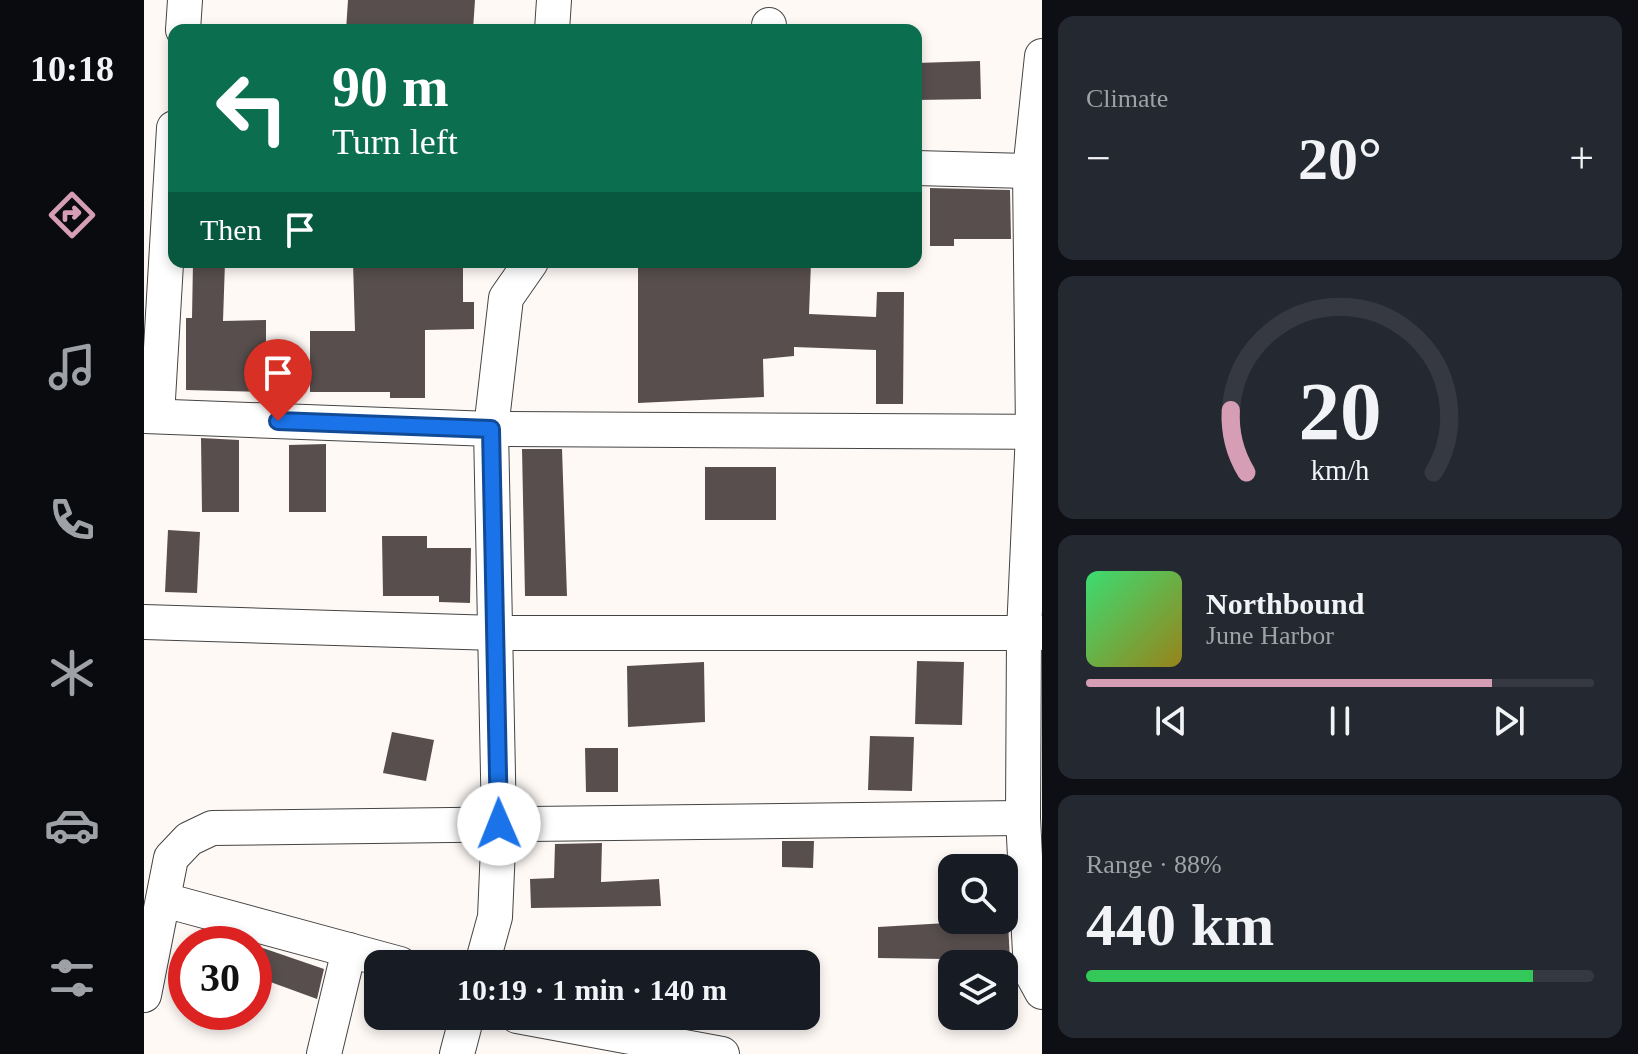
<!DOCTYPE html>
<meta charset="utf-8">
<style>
body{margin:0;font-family:Georgia,serif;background:#242831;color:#f1f3f6;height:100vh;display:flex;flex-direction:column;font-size:30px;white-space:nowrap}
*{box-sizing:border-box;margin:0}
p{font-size:26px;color:#9ea1a6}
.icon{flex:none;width:44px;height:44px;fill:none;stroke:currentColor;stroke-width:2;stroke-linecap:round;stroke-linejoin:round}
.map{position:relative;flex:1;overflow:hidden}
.sheet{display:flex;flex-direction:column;gap:16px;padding:16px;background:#0d0f14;width:596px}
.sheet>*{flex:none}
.banner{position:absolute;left:24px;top:24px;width:754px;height:244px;border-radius:16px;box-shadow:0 4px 12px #0003;background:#0b6e4f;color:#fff;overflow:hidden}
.buttons{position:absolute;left:794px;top:854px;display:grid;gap:16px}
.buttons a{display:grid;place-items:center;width:80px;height:80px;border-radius:16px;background:#171b24;box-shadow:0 4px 12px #0003;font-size:40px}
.speed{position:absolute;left:24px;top:926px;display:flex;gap:16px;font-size:40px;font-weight:700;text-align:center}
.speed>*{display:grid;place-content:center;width:104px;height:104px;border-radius:50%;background:#171b24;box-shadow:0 4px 12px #0003;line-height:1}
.speed .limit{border:12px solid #d22;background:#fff;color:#111}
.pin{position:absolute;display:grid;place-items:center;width:68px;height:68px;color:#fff;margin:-82px -34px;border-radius:50% 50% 50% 0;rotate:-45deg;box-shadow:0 0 8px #0007}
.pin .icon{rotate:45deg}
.me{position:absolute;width:88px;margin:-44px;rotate:359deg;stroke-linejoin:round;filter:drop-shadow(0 0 6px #0008)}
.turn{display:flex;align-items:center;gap:28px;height:168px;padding:0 32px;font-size:36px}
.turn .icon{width:104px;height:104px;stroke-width:2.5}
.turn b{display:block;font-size:56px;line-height:68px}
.then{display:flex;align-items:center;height:76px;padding:0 32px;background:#0003;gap:16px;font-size:30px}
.big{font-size:60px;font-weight:700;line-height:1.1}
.sheet .card{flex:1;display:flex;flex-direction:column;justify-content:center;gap:12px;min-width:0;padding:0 28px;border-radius:16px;background:#242831}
.sheet .dial{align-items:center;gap:0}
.dial svg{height:208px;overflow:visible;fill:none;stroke:#363941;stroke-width:7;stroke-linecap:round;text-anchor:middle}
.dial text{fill:#f1f3f6;stroke:none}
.song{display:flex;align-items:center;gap:24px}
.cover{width:96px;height:96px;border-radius:12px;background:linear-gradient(135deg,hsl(140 70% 55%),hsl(50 70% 35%))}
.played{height:8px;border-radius:4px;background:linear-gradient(90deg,#d69eb5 80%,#363941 80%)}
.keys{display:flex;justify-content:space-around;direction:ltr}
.heat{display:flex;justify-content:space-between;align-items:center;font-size:44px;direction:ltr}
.charge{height:12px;border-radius:6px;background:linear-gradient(90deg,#34c759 88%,#363941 0)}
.trip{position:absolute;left:220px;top:950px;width:456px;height:80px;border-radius:16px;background:#171b24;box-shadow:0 4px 12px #0003;font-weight:700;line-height:80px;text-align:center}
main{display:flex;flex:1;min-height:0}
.menu{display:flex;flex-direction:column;width:144px;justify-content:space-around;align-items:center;background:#090b0e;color:#9ea1a6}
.menu .icon{width:56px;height:56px}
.menu .selected{color:#d69eb5}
.menu b{font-size:36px;color:#f1f3f6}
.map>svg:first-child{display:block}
.building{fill:#584e4e}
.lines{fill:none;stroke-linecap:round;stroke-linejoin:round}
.street-casing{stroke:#444;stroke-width:36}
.street{stroke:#fff;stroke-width:34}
.route-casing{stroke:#114b97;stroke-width:20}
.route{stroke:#1a73e8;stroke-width:14}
</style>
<main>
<nav class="menu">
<b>10:18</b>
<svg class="icon selected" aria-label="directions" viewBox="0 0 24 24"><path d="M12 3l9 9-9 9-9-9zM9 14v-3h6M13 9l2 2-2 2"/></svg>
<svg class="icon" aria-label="music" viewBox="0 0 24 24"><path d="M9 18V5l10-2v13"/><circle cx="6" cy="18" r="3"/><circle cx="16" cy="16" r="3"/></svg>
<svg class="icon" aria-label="phone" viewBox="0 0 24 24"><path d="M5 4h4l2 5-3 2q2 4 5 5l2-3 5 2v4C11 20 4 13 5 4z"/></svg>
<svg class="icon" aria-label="climate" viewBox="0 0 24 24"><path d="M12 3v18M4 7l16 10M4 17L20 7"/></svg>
<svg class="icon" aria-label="car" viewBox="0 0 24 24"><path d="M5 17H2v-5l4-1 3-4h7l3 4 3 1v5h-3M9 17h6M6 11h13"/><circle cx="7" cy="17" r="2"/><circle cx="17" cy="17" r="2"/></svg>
<svg class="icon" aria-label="filters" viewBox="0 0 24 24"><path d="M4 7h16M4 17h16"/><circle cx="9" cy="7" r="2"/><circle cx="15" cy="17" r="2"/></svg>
</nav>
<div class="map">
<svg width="898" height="1054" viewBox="0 0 898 1054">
<rect width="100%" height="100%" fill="#fef9f5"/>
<g class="building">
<polygon points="204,0 331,0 329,30 228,27 228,30 202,30"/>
<polygon points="836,61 837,99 772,100 772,63"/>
<polygon points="786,188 866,190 867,239 810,239 810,246 786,246"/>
<polygon points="49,262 81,262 79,321 122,320 122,392 42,390 42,318 48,318"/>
<polygon points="209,262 243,262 243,268 319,266 319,302 330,302 330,329 281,330 281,398 246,398 246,392 166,392 166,331 211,331"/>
<polygon points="494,262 667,262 665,314 732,317 733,292 760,292 759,404 732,404 732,350 650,347 650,356 619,359 620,397 494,403"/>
<polygon points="57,438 95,440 95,512 58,512"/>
<polygon points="182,444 182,512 145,512 145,445"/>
<polygon points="378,449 418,449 423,596 381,596"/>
<rect x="561" y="467" width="71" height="53"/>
<polygon points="24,530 56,532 53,593 21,592"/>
<polygon points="238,536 283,536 283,548 327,548 326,603 295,602 295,596 239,596"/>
<polygon points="773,661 820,662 818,725 771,724"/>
<polygon points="560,662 561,722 484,727 483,666"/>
<polygon points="248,732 290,740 282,781 239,773"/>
<polygon points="726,736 770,737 768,791 724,790"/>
<polygon points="441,748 474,748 474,792 442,792"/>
<polygon points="638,841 670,841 669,868 638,867"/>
<polygon points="458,843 457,882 515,879 517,906 387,908 386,879 410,878 411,844"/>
<polygon points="803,923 864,923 866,960 734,958 734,927"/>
<polygon points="110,945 180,969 173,999 110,976"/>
</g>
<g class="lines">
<defs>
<g id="street">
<polyline points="39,30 41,0"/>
<polyline points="408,30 410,0"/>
<polyline points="625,30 625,25"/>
<polyline points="898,56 886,171 889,432 880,632 879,818 887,972 898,992"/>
<polyline points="772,168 886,171"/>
<polyline points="0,416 347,429 898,432"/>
<polyline points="13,416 30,128"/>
<polyline points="0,622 352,633 898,633"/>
<polyline points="20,900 256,964"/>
<polyline points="338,964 351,917 355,824 347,429 362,298 387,262"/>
<polyline points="0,995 27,858 45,839 68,828 879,818"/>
<polyline points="373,1016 578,1054"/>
<polyline points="180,1054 205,950"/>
<polyline points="313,1054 323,1016"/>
</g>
</defs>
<use href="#street" class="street-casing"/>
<use href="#street" class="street"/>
</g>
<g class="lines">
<defs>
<polyline id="route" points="134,421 347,429 355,824"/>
</defs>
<use href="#route" class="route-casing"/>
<use href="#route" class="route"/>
</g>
</svg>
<div class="buttons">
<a><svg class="icon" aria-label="search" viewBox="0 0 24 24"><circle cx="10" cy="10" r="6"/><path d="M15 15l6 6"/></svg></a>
<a><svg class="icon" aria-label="layers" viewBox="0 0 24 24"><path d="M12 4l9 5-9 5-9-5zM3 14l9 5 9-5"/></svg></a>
</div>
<div class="speed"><div class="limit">30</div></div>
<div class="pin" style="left:134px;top:421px;background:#d93025"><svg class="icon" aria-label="arrive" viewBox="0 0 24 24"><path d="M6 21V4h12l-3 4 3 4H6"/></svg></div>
<svg class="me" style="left:355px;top:824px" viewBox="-20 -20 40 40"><circle r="19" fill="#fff"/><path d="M0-13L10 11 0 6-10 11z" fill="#1a73e8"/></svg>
<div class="trip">10:19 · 1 min · 140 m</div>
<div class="banner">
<div class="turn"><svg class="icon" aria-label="left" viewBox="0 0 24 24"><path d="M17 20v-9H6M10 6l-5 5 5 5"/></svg><div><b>90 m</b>Turn left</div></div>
<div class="then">Then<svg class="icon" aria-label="arrive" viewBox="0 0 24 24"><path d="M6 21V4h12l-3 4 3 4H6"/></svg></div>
</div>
</div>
<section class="sheet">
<div class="card"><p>Climate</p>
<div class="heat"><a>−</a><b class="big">20°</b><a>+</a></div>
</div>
<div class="card dial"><svg viewBox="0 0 100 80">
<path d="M14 69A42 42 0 1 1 86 69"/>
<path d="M14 69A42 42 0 0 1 8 45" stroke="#d69eb5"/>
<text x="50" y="56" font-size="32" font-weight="700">20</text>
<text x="50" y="72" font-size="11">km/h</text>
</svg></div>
<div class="card">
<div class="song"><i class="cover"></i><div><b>Northbound</b><p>June Harbor</p></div></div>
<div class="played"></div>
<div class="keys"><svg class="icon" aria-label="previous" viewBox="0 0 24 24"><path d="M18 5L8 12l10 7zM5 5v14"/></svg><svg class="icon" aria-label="pause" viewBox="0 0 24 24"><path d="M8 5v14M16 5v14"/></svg><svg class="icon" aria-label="next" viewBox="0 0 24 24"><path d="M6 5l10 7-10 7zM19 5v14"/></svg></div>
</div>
<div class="card"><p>Range · 88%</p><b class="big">440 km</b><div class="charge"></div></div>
</section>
</main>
